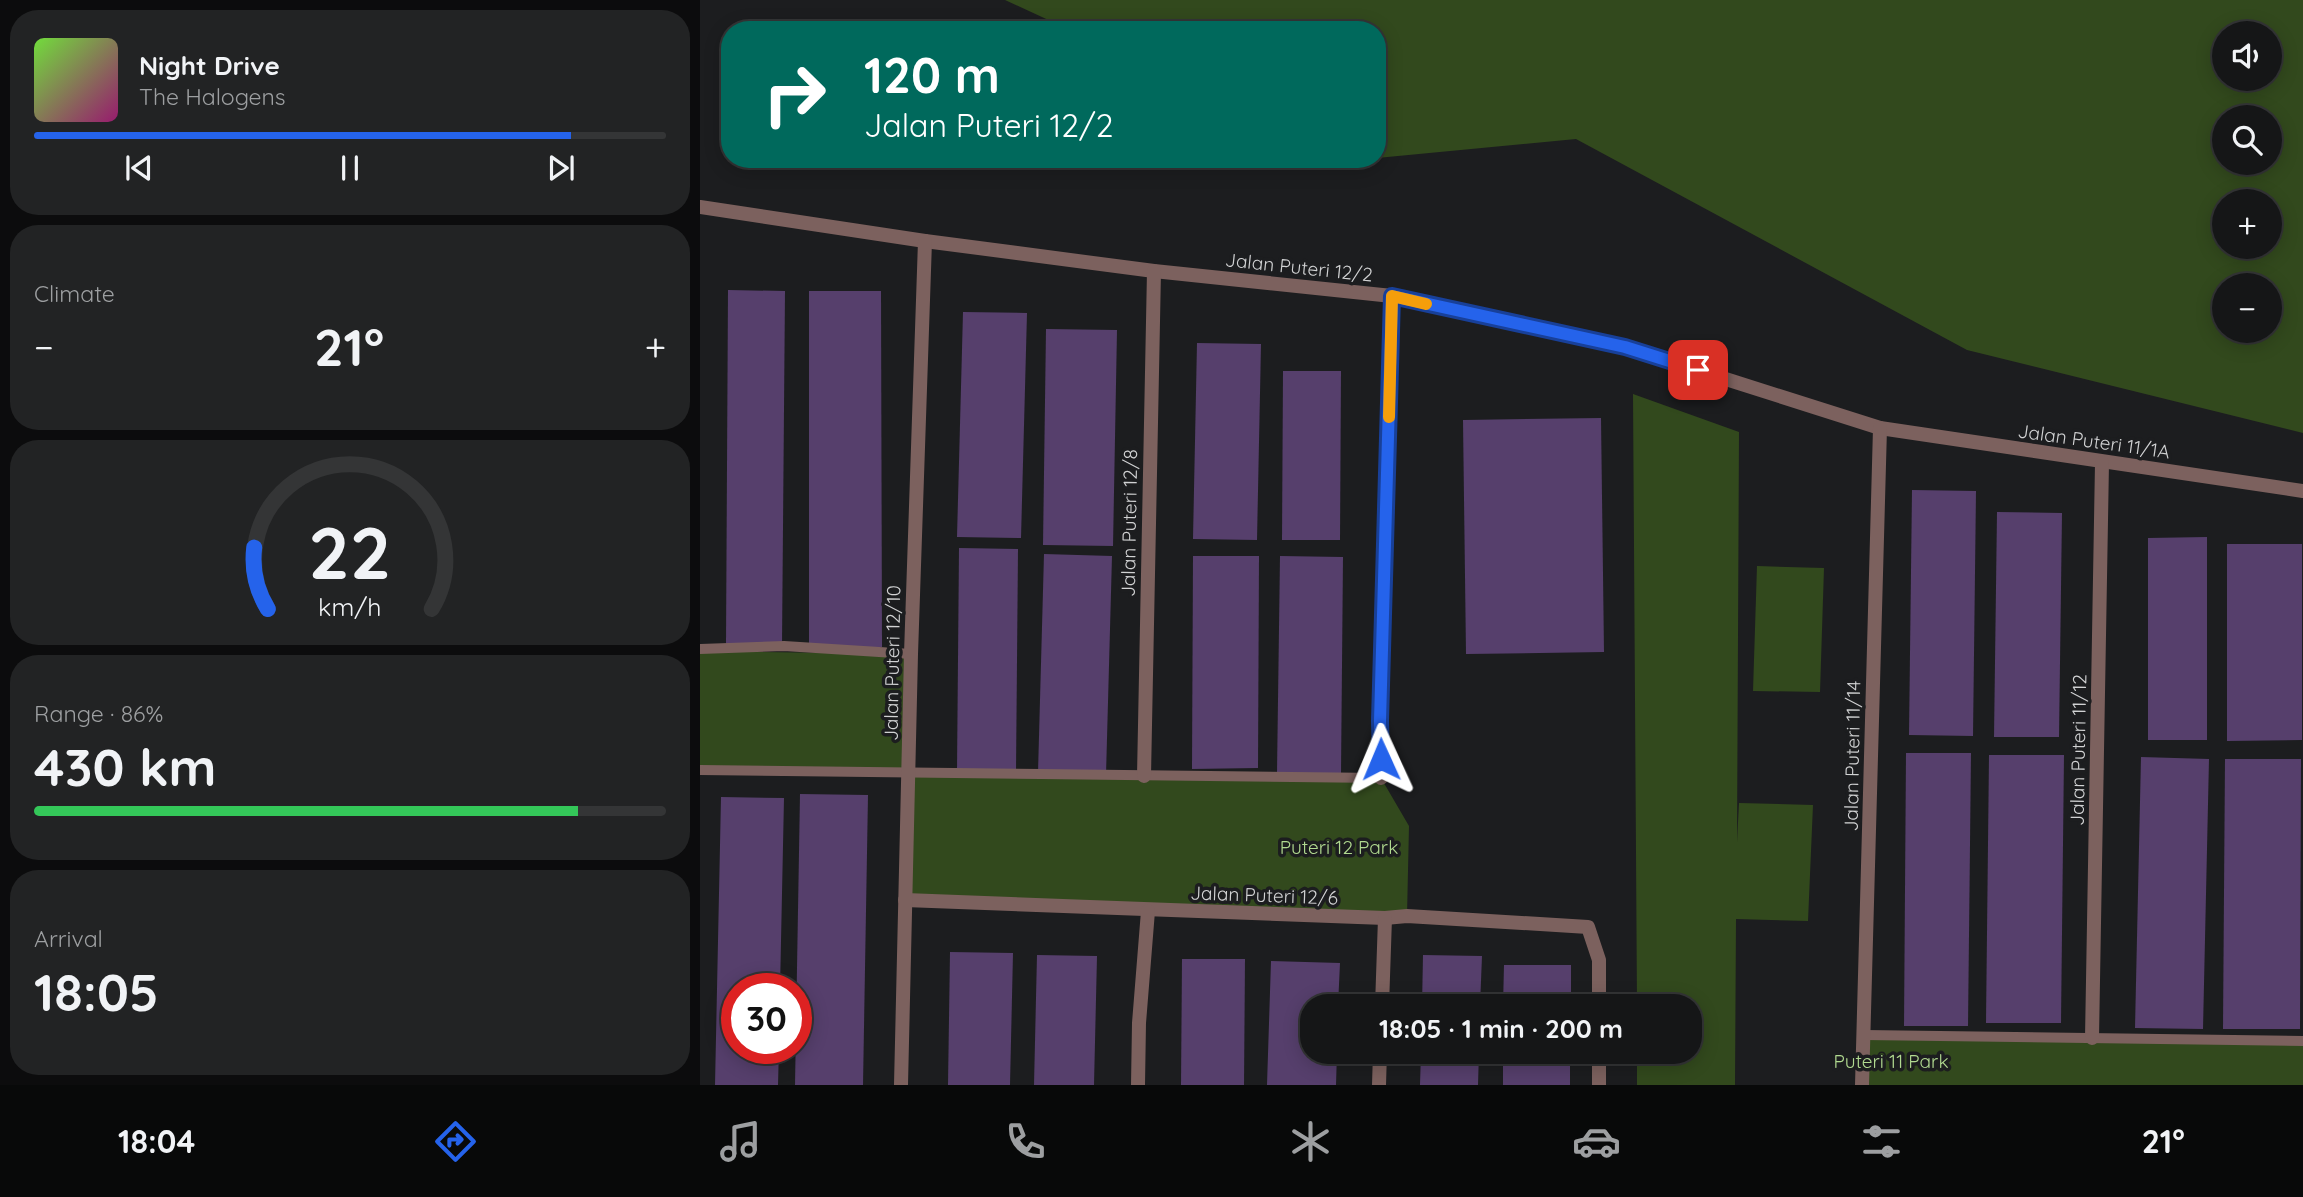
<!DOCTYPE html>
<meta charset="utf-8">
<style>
body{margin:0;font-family:Quicksand,sans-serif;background:#222324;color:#f1f3f6;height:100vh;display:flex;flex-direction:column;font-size:26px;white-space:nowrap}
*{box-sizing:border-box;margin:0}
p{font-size:23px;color:#9d9fa1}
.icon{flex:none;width:38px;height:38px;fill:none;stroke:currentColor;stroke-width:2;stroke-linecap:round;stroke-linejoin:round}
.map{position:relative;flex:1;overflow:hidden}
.details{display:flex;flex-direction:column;gap:10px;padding:10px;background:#0c0c0d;width:700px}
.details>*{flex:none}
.guide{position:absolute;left:21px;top:21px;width:665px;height:147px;border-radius:28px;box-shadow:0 4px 18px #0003,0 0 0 2px #343536;background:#00695c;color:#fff;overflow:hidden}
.fabs{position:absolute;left:1512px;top:21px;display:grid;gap:14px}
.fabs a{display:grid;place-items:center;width:70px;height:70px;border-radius:50%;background:#151617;box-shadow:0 4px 18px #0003,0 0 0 2px #343536;font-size:35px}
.speed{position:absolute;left:21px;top:973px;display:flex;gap:14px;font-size:35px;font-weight:700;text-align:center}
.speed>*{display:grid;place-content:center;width:91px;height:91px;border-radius:50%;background:#151617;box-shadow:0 4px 18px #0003,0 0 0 2px #343536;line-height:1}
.speed .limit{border:10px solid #d22;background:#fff;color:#111}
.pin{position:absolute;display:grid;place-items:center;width:60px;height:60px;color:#fff;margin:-30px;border-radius:14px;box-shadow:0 4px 10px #0006}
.me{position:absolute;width:77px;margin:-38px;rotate:359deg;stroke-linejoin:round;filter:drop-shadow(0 0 5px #0008)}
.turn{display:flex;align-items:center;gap:24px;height:147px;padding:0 28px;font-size:32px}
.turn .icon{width:91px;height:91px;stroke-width:2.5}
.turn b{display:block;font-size:49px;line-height:60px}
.big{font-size:52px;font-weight:700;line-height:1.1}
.details .tile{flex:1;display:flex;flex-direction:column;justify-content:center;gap:10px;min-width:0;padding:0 24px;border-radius:28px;background:#222324}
.details .dial{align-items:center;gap:0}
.dial svg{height:182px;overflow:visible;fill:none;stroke:#343536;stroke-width:7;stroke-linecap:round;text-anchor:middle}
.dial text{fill:#f1f3f6;stroke:none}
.song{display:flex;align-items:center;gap:21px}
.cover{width:84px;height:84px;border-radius:10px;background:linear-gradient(135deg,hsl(100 70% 55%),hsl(320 70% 35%))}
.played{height:7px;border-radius:4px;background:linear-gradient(90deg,#2563eb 85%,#343536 85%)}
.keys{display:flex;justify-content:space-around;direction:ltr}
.heat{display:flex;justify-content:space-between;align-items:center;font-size:38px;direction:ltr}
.charge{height:10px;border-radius:5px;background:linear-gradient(90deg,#34c759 86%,#343536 0)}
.trip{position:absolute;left:600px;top:994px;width:402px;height:70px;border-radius:28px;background:#151617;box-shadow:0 4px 18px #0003,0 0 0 2px #343536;font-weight:700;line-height:70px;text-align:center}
.tab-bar{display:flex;height:112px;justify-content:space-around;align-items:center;background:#080909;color:#9d9fa1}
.tab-bar .icon{width:49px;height:49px}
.tab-bar .selected{color:#2563eb}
.tab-bar b{font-size:32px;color:#f1f3f6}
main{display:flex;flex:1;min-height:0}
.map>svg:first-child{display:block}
.green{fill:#32491d;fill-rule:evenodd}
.building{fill:#563f6c}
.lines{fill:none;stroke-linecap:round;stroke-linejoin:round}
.service{stroke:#7c615e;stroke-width:10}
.minor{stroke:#7c615e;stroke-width:14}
.route-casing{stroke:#184099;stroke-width:18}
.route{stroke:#2563eb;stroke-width:12}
.slow{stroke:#f59e0b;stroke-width:12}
.labels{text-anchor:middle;stroke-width:7;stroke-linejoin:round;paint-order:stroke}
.street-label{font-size:19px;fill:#d1d2d3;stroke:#1c1d1f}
.park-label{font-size:19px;fill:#b1da90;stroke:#1c1d1f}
</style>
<main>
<section class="details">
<div class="tile">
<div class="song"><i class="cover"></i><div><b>Night Drive</b><p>The Halogens</p></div></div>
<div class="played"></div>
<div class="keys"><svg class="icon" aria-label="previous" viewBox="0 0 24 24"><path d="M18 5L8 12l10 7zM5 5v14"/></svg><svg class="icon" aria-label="pause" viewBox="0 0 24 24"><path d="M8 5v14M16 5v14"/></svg><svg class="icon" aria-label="next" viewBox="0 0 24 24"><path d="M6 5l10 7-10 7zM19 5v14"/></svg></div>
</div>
<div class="tile"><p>Climate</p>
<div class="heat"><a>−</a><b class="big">21°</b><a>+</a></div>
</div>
<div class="tile dial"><svg viewBox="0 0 100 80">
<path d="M14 69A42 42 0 1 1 86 69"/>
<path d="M14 69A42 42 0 0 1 8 42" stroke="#2563eb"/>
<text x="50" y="56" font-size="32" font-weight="700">22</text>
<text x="50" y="72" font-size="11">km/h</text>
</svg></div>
<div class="tile"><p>Range · 86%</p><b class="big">430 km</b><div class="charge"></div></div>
<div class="tile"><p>Arrival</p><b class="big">18:05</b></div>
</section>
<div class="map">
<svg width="1603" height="1085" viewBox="0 0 1603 1085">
<rect width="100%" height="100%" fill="#1c1d1f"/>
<g class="green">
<path d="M305 0H1603V433L1267 350 876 139 677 158V30H370ZM1570 33V79H1524V33ZM1570 117V163H1524V117ZM1570 201V247H1524V201ZM1570 285V331H1524V285Z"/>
<polygon points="933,394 1039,432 1037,842 1039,803 1113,805 1108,921 1036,919 1035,1085 937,1085 937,1052 990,1052 990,1006 937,1006"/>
<polygon points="1057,566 1124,568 1120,692 1053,691"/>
<polygon points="0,651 211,654 209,770 681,778 709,826 707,916 205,900 209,771 0,770"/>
<polygon points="1164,1035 1603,1042 1603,1085 1163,1085"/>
</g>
<g class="building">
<polygon points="28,290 85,291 82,645 26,645"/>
<polygon points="109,291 181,291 182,647 109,647"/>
<polygon points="263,312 327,313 321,538 257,537"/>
<polygon points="346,329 417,330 413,546 343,545"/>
<polygon points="497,343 561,344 557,540 493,539"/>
<polygon points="583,371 641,371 640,540 582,540"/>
<polygon points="901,418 904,652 766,654 763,420"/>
<polygon points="1212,490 1276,491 1273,736 1209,735"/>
<polygon points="1297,512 1362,513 1359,737 1294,737"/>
<polygon points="1507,537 1507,740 1448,740 1448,538"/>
<polygon points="1527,544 1602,544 1602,740 1527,741"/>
<polygon points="259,548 318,549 316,771 257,770"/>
<polygon points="344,554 412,556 406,775 338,773"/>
<polygon points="493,556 559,556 558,768 492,769"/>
<polygon points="580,556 643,557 641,774 577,773"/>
<polygon points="1206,753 1271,753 1268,1026 1204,1026"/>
<polygon points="1289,755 1364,755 1361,1023 1286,1023"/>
<polygon points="1441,757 1509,759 1503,1029 1435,1028"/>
<polygon points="1525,759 1601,759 1600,1029 1523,1029"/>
<polygon points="100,794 168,795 163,1085 95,1085"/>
<polygon points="21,797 84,798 80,989 37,989 37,1048 79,1048 78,1085 15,1085"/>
<polygon points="250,952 313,953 310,1085 248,1085"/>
<polygon points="337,955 397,956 394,1085 334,1085"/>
<polygon points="723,955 782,956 780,1006 722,1006"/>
<polygon points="482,959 545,959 544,1085 481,1085"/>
<polygon points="571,961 640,963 638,1006 612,1006 612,1052 637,1052 636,1085 567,1085"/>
<polygon points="804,965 871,965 871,1006 803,1006"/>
<polygon points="721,1052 779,1052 778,1085 720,1085"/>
<rect x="803" y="1052" width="67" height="33"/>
</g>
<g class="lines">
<g class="service">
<polyline points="0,649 84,646 211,654"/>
<path d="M0 770C227 771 454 777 681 778"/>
<polyline points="1164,1035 1603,1041"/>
</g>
<g class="minor">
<polyline points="0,207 225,241 454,271 692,296 925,347 1180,428 1603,491"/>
<polyline points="444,776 454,271"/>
<polyline points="681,778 680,721 692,296"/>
<polyline points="205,900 685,918 707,916 888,927 899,960 899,1006"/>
<polyline points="682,1006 685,918"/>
<polyline points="1392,1038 1402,463"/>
<polyline points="899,1052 899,1085"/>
<polyline points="201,1085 211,654 225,241"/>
<polyline points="438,1085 439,1023 448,911"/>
<polyline points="679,1085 680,1052"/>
<polyline points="1162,1085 1180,428"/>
</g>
</g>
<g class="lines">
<defs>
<polyline id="route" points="681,759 680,721 692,296 925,347 998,370"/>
</defs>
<use href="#route" class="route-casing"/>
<use href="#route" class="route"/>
<polyline class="slow" points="689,417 692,296 726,304"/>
</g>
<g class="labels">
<g class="street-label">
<text transform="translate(599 267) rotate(6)" y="7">Jalan Puteri 12/2</text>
<text transform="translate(1394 441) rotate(8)" y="7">Jalan Puteri 11/1A</text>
<text transform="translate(429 523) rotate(-89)" y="7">Jalan Puteri 12/8</text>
<text transform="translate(192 663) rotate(-89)" y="7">Jalan Puteri 12/10</text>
<text transform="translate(1378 750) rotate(-89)" y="7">Jalan Puteri 11/12</text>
<text transform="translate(1152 756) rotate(-89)" y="7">Jalan Puteri 11/14</text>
<text transform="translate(564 895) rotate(2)" y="7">Jalan Puteri 12/6</text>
</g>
<g class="park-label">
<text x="639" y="854">Puteri 12 Park</text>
<text x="1191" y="1068">Puteri 11 Park</text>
</g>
</g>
</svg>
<div class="fabs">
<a><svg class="icon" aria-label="sound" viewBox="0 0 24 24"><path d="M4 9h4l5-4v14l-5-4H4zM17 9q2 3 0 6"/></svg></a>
<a><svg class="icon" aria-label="search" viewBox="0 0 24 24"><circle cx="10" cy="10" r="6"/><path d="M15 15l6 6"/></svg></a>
<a>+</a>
<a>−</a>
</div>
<div class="speed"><div class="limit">30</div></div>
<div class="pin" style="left:998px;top:370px;background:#d93025"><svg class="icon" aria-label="arrive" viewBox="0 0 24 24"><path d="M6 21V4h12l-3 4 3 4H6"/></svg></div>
<svg class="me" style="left:681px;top:759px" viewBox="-20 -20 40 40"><path d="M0-17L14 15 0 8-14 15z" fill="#2563eb" stroke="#fff" stroke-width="4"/></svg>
<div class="trip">18:05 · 1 min · 200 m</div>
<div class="guide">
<div class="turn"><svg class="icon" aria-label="right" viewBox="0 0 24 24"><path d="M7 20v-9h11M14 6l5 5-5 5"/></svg><div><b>120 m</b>Jalan Puteri 12/2</div></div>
</div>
</div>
</main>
<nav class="tab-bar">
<b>18:04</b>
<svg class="icon selected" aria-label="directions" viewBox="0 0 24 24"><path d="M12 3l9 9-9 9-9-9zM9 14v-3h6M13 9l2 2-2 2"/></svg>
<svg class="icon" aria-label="music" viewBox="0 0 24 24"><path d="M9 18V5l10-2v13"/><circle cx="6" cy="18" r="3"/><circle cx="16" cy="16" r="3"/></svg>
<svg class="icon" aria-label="phone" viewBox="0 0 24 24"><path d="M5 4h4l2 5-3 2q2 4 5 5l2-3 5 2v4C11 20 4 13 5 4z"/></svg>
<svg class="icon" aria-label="climate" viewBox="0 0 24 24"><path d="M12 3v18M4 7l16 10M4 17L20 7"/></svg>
<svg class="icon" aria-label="car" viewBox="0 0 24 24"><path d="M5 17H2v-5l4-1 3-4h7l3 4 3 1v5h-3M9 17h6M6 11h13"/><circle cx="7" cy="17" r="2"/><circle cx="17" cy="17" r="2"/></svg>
<svg class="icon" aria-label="filters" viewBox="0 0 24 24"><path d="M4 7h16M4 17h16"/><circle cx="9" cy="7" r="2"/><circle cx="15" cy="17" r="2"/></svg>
<b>21°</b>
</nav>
